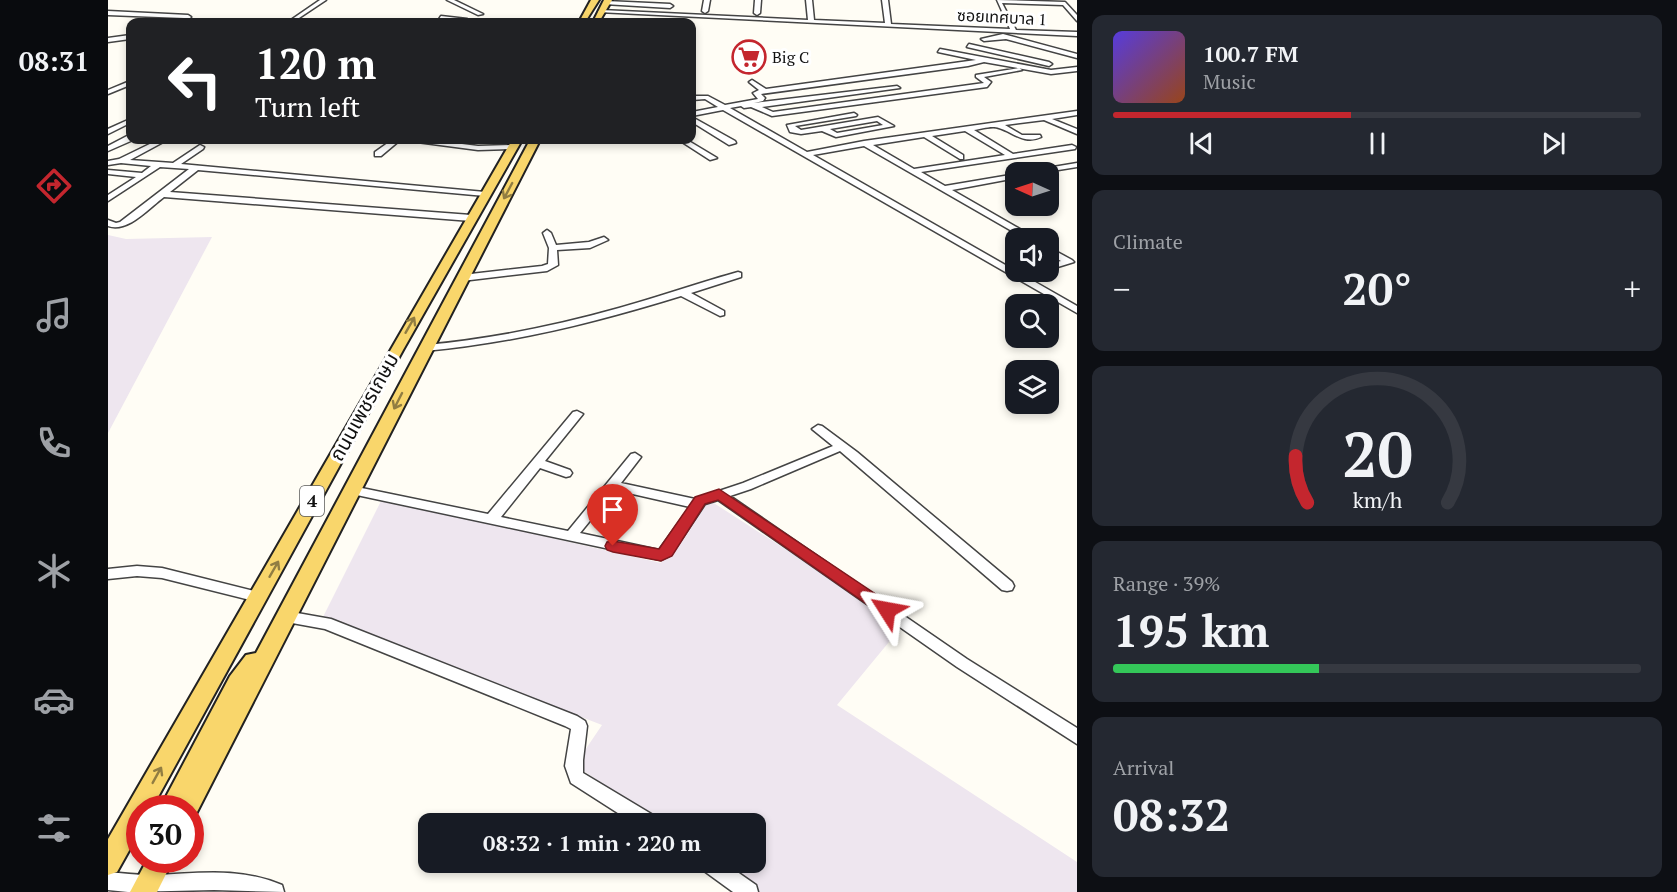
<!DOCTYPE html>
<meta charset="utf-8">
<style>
body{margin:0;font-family:"PT Serif","Noto Sans Thai",serif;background:#242831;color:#f1f3f6;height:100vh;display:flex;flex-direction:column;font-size:22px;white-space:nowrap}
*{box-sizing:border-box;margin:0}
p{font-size:20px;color:#9ea1a6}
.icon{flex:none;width:33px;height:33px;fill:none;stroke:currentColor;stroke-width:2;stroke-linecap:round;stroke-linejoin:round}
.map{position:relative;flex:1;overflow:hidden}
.side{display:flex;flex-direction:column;gap:15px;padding:15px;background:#0d0f14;width:600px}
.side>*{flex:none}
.top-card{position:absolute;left:18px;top:18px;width:570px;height:126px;border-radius:12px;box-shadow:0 3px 9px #0003;background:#202124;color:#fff;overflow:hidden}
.needle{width:39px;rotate:273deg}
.tools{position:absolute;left:897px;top:162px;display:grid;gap:12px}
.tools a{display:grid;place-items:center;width:54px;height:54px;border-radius:12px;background:#171b24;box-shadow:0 3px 9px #0003;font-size:30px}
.speed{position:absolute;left:18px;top:795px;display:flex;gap:12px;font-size:30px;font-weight:700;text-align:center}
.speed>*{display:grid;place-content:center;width:78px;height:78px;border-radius:50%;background:#171b24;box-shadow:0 3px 9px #0003;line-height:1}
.speed .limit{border:9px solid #d22;background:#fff;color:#111}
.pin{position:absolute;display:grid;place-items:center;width:51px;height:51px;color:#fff;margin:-62px -26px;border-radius:50% 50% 50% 0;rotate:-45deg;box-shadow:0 0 6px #0007}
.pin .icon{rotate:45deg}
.me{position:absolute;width:66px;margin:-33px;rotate:304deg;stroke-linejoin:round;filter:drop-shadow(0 0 4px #0008)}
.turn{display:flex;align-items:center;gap:21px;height:126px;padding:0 30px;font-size:27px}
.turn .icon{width:78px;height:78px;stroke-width:2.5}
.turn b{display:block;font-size:42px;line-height:51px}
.big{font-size:45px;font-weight:700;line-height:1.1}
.side .card{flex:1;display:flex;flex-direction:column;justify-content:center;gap:9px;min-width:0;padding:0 21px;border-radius:12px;background:#242831}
.side .dial{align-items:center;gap:0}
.dial svg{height:156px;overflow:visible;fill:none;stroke:#363941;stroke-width:7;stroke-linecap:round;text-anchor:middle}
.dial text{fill:#f1f3f6;stroke:none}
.song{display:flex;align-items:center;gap:18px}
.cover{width:72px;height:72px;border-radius:9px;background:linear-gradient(135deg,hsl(250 70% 55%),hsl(20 70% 35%))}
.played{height:6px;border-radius:3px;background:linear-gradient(90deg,#c4262e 45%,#363941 45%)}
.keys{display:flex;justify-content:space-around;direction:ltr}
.heat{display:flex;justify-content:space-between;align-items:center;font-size:33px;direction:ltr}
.charge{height:9px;border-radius:4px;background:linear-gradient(90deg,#34c759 39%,#363941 0)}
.trip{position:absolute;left:310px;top:813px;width:348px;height:60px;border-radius:12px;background:#171b24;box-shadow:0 3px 9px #0003;font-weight:700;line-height:60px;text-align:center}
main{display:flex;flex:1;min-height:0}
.dock{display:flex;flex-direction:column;width:108px;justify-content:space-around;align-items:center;background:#090b0e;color:#9ea1a6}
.dock .icon{width:42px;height:42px}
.dock .selected{color:#c4262e}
.dock b{font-size:27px;color:#f1f3f6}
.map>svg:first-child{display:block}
.industrial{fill:#eee6ef}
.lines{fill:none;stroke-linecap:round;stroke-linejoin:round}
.minor-casing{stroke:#444;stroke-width:3}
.major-casing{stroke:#222;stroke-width:4}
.minor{fill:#fff;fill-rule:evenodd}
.major{fill:#f9d66b;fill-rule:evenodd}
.oneway{stroke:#917d42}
.route{fill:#c4262e;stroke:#7f191e;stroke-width:1.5}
.labels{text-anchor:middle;stroke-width:6;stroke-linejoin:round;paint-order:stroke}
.far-street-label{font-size:16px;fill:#111;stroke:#fff}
.far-poi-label{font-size:16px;fill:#111;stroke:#fff;text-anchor:start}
.shield{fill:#fff;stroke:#585858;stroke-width:1.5}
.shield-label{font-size:18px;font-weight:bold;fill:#111}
.street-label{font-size:20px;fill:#111;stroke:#fff}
</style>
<main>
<nav class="dock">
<b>08:31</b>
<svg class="icon selected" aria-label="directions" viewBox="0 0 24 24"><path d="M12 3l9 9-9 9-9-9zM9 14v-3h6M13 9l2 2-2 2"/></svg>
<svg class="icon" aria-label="music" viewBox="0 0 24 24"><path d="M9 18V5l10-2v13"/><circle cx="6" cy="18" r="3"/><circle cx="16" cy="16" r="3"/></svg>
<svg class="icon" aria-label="phone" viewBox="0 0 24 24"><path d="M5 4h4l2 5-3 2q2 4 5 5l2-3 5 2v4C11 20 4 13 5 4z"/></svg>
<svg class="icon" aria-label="climate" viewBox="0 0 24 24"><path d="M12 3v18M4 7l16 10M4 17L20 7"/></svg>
<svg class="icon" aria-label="car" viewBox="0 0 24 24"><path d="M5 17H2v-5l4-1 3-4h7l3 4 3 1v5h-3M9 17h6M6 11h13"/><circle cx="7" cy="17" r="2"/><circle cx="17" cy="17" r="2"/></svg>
<svg class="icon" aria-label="filters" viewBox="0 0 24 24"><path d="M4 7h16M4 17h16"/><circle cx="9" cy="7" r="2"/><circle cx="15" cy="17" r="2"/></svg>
</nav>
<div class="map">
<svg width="969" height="892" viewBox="0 0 969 892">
<rect width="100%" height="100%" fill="#fffdf5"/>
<g class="industrial">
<polygon points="0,235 18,239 104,237 0,433"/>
<polygon points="598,498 795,625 729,705 969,862 969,892 650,892 608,863 648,862 648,824 552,823 467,765 494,725 215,617 274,499 553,563"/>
</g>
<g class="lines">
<defs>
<g id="minor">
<polygon points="212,0 218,0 185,22 180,22"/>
<polygon points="339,0 346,0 375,14 370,15"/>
<polygon points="596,0 602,0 600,11 597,13 594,11"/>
<polygon points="647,0 653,0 652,13 649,15 646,13"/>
<polygon points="698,0 704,0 706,20 777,23 774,0 780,0 783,24 902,29 889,0 957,2 969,15 969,21 955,5 894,3 908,30 969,32 969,36 490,12 493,10 700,20"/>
<polygon points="498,1 562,4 565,6 562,8 496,4"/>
<polygon points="0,11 80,15 83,17 78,22 74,22 76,18 0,15"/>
<polygon points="333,16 359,19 362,21 358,22 331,19"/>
<polygon points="895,34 969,54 969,58 898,39 876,41 873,39"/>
<polygon points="22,35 22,39 0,42 0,38"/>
<polygon points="861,44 941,62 944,64 941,66 859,47"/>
<path d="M832 49 943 70 969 67V71L943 74 876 62 860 66 653 94 657 98 655 101 646 103 789 86 792 88 654 107 665 112 876 83 868 77V75L911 68 914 70 876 77 883 82 879 87 664 116 643 107 636 108 633 106 622 108 699 152 756 141 969 111V115L944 119 969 129V134L936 120 897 125 914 135H932L933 137C916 145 905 132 891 128 884 125 873 129 866 130L905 154 964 145 968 147 967 149 813 172 837 186 908 174V178L844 190 924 236 925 238H916L756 146 705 155 969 306V313L615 110 584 116V112L610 107 597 99 584 100V96H600L617 105 650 99 645 93 651 90 641 82 644 80 658 89 868 60 830 52ZM857 131 897 155 806 169 765 145 816 137 852 159H855V155L824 136Z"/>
<polygon points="22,81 22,85 0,94 0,90"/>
<path d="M746 113 749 115 748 116 687 126 693 130 770 117 786 126 728 137 714 131 693 134 682 132 679 125ZM769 121 775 125 729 133 722 129Z"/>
<polygon points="584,117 627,141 628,143 621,145 584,122"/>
<polygon points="22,119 22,123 0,134 0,129"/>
<polygon points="19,136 22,136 22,140 25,140 0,151 0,146"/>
<path d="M50 140H59L22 160 65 163 92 145 96 147 95 149 73 164 377 192 381 194 377 196 90 170 62 192 363 215 367 218 363 221 56 197C41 208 20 233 0 226V220L8 223 12 222 81 169 52 167 0 201V195L28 177 0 174V170L34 173 43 166 13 163 0 165V161L11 159Z"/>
<polygon points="284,140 292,140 273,156 267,156 267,152"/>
<polygon points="305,140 322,140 370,146 404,145 408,147 404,149 370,150 309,142"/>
<polygon points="571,140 579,140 609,158 602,160"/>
<polygon points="969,163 969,167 938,172 923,172 927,170"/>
<polygon points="439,230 443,233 448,245 481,242 496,237 500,240 482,248 449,250 450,265 439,271 354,281 349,278 354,275 434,266 440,264 441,248 435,233"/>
<polygon points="940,247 964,260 966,262 940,270 940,264 953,261 940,254"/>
<path d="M630 272 633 273V277L583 293 616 311V315L612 316 573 296C489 322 405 343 317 351L312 348 317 345C383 339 447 326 511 308 551 297 590 283 630 272Z"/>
<path d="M469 411 475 414 437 461 462 470 464 473 462 476 458 477 432 468 393 517 460 531 523 454 527 453 533 457 513 483 587 499 635 483 725 446 704 429 710 425 714 426 749 452 904 582 906 586 904 590 899 591 894 590 732 451 643 489 622 496 859 659 969 728V744L849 667 610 500 597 504 563 555 553 560 244 494 238 490 244 486 380 514 465 412ZM507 490 582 507 551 550 472 533Z"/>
<polygon points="29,566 54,568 150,592 155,593 157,597 155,601 150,602 54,578 29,576 0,579 0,569"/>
<polygon points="178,611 223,619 469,716 477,721 479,726 475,760 475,773 550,818 553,824 527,824 463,783 457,766 463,729 457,726 217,629 173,621 171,617 173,613"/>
<polygon points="590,862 615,862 648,885 650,892 625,892 592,868"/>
<path d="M0 872C14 873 28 875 42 875 89 874 128 866 174 885L176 892 106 890 20 892 0 890Z"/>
</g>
<g id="major">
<polygon points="483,0 491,0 477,22 471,22"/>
<polygon points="496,0 504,0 491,22 485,22"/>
<polygon points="404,140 414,140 295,350 44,808 32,808 32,831 9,872 0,875 0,839"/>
<polygon points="422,140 432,140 87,816 82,817 82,808 52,808 122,676 138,655 148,653"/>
<polygon points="39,860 65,860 49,892 22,892"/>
</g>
</defs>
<use href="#minor" class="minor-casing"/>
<use href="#major" class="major-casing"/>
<use href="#minor" class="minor"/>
<use href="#major" class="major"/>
</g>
<defs><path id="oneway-shaft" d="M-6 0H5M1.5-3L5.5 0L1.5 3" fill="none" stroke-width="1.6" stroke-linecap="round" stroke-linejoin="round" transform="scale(1.5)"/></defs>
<g class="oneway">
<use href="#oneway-shaft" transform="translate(400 191) rotate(118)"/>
<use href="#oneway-shaft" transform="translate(302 325) rotate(-60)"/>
<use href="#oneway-shaft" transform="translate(290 401) rotate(117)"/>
<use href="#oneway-shaft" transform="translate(166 569) rotate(-60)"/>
<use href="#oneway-shaft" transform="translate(49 775) rotate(-61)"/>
</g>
<polygon class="route" points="611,489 784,605 787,610 784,614 779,616 773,614 610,500 597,504 564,556 553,561 505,552 499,550 497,546 499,542 505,541 551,549 587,497"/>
<defs>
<symbol id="supermarket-ring" viewBox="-11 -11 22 22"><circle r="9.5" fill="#fff" stroke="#c4262e" stroke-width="1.5"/><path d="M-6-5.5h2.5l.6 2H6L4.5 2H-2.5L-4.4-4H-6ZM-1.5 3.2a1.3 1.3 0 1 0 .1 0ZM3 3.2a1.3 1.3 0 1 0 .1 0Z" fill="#c4262e"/></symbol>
</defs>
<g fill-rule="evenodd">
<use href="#supermarket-ring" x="622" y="38" width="38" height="38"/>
</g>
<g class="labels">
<g class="far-street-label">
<text transform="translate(894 17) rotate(3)" y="6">ซอยเทศบาล 1</text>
</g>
<g class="far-poi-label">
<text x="664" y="63">Big C</text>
</g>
<rect class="shield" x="192" y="486" width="24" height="30" rx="4.5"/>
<g class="shield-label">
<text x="204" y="507">4</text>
</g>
<g class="street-label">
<text transform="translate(256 407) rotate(-61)" y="7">ถนนเพชรเกษม</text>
</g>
</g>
</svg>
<div class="tools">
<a><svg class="needle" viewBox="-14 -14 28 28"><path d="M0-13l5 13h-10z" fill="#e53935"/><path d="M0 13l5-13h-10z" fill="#9ea1a6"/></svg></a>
<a><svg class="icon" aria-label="sound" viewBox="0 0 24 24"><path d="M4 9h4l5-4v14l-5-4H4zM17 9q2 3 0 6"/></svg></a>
<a><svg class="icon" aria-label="search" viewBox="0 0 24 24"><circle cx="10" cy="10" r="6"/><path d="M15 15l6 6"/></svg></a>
<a><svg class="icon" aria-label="layers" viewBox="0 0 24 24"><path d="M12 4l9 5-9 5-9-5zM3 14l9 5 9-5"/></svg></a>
</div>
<div class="speed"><div class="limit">30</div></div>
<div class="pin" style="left:505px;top:546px;background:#d93025"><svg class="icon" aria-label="arrive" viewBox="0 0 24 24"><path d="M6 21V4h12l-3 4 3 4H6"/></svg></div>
<svg class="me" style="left:779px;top:610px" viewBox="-20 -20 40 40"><path d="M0-17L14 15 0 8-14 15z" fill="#c4262e" stroke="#fff" stroke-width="4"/></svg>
<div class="trip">08:32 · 1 min · 220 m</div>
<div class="top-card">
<div class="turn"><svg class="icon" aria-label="left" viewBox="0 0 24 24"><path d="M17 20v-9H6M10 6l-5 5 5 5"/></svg><div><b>120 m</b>Turn left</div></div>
</div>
</div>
<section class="side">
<div class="card">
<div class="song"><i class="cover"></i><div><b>100.7 FM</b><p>Music</p></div></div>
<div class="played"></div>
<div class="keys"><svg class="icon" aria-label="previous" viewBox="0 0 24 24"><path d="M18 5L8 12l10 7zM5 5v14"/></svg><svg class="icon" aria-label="pause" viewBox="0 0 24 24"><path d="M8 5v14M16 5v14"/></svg><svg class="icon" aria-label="next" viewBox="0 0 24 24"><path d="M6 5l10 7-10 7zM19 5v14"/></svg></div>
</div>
<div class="card"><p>Climate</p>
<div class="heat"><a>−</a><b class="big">20°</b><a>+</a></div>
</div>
<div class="card dial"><svg viewBox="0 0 100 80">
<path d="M14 69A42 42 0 1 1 86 69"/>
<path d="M14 69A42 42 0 0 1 8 45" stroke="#c4262e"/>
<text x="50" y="56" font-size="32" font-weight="700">20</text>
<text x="50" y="72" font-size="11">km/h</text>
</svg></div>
<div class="card"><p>Range · 39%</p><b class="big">195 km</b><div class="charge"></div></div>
<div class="card"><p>Arrival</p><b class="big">08:32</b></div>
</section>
</main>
